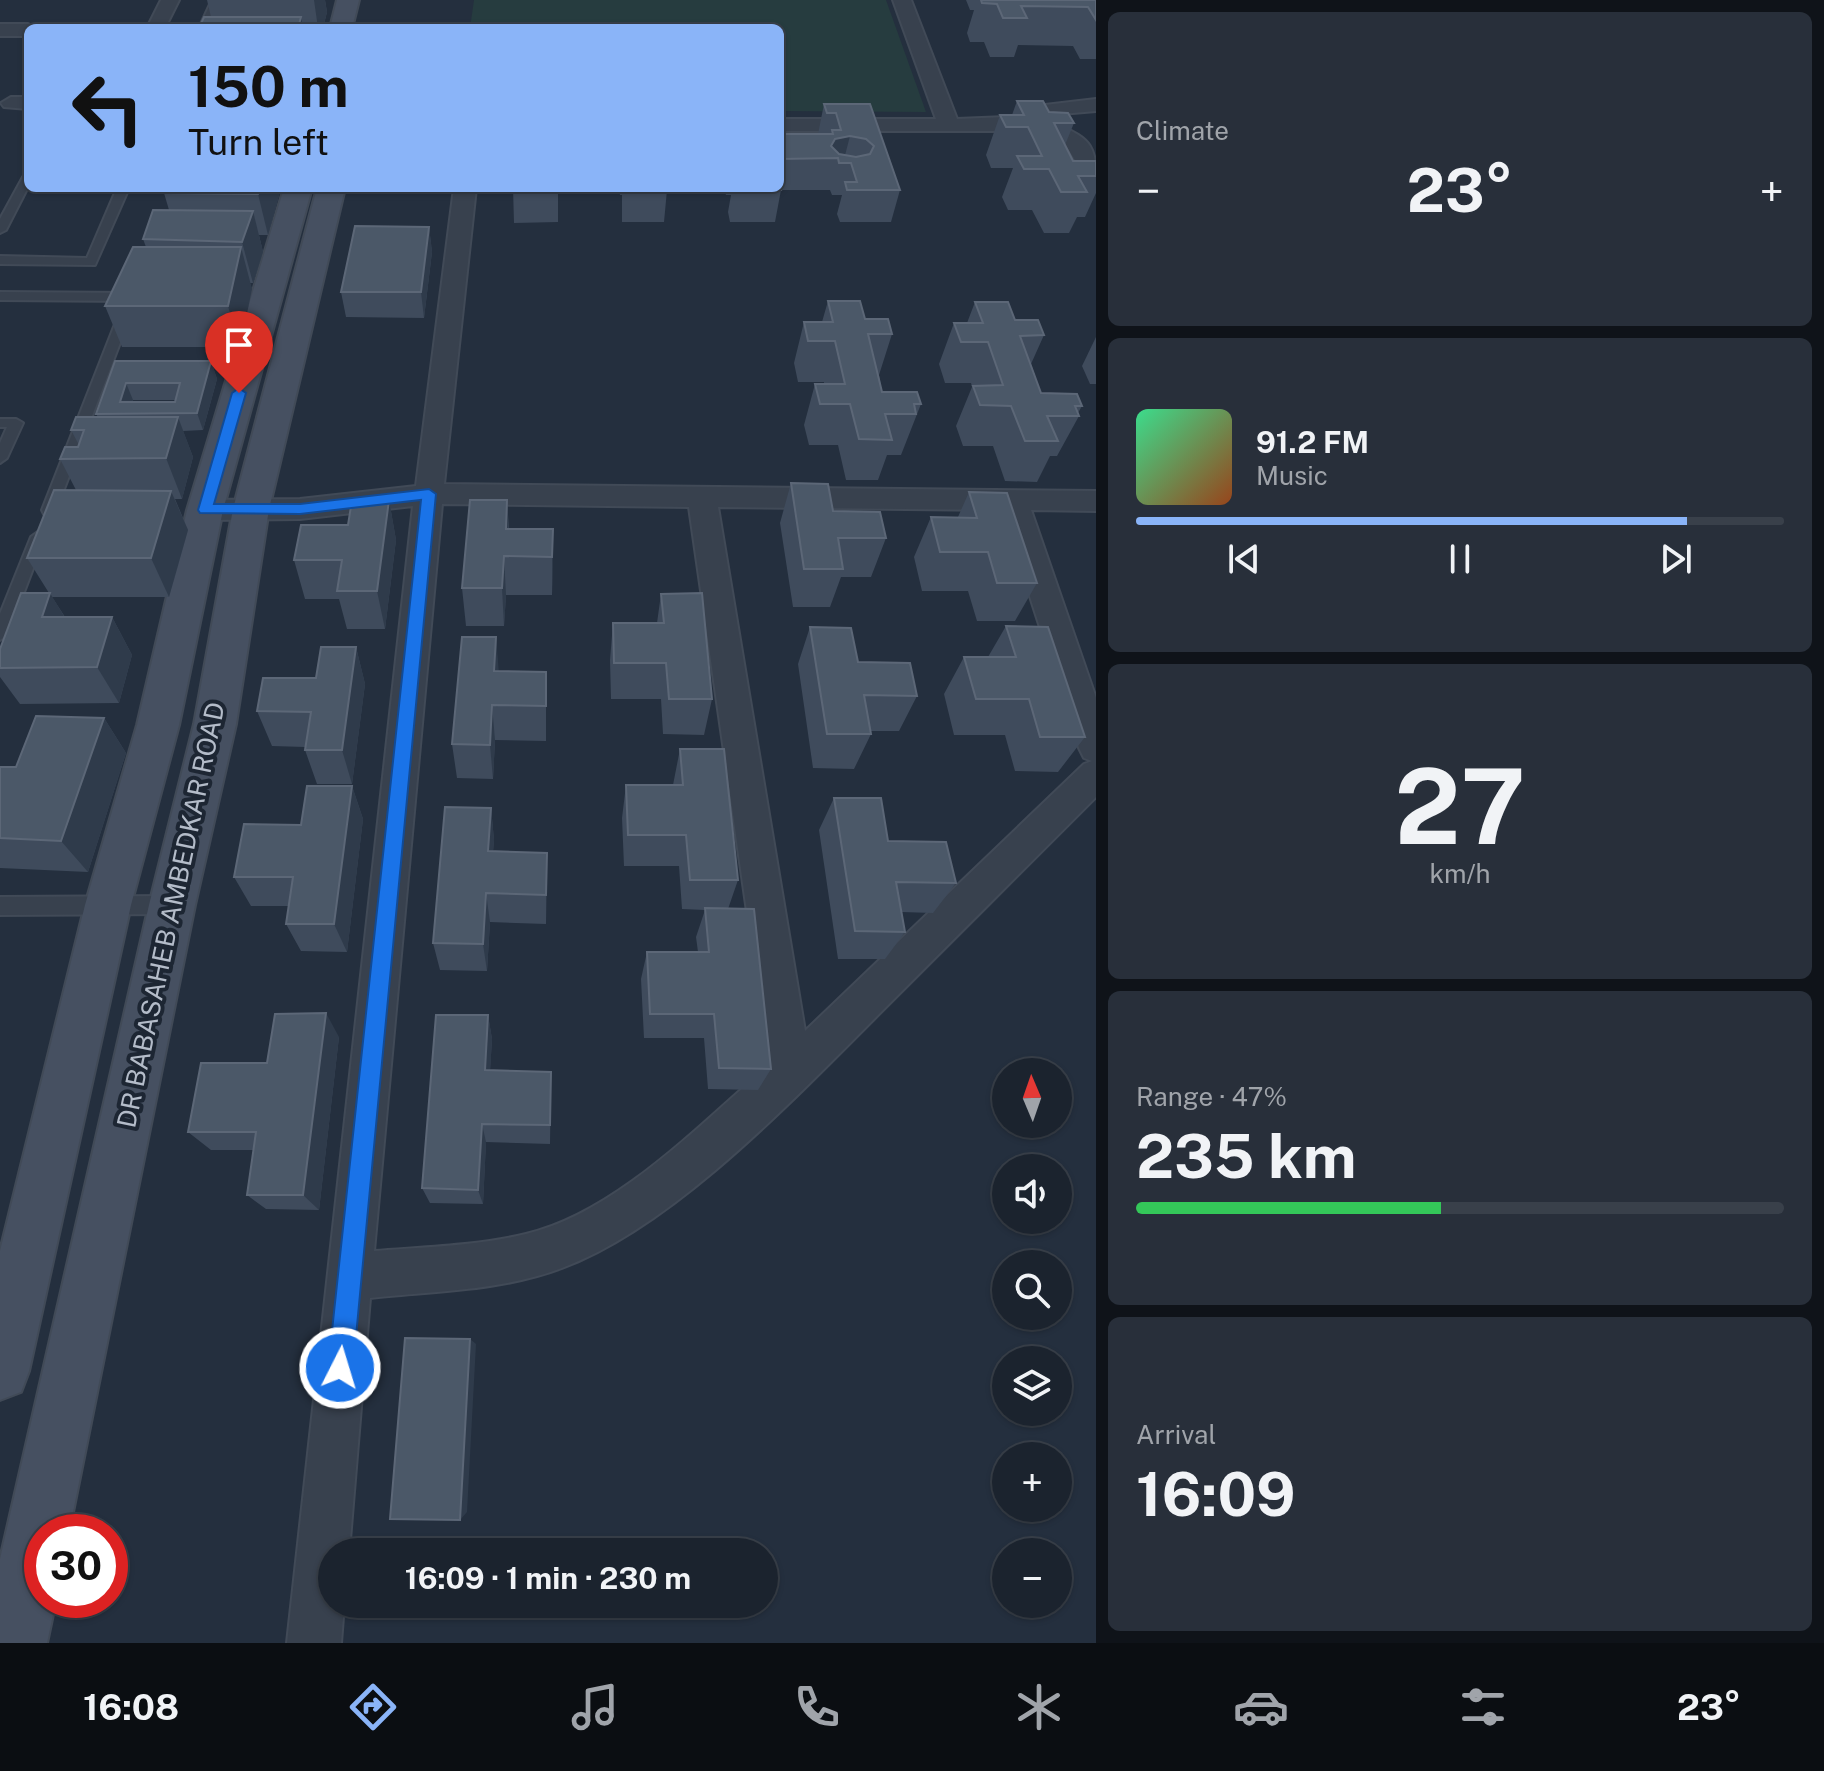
<!DOCTYPE html>
<meta charset="utf-8">
<style>
body{margin:0;font-family:"Public Sans",sans-serif;background:#282f3a;color:#f1f3f6;height:100vh;display:flex;flex-direction:column;font-size:30px;white-space:nowrap}
*{box-sizing:border-box;margin:0}
p{font-size:26px;color:#a0a4aa}
.icon{flex:none;width:44px;height:44px;fill:none;stroke:currentColor;stroke-width:2;stroke-linecap:round;stroke-linejoin:round}
.map{position:relative;flex:1;overflow:hidden}
.sheet{display:flex;flex-direction:column;gap:12px;padding:12px;background:#0f1319;width:728px}
.sheet>*{flex:none}
.hud{position:absolute;left:24px;top:24px;width:760px;height:168px;border-radius:12px;box-shadow:0 2px 6px #0004,0 0 0 2px #39404a;background:#8ab4f8;color:#111;overflow:hidden}
.needle{width:52px;rotate:358deg}
.buttons{position:absolute;left:992px;top:1058px;display:grid;gap:16px}
.buttons a{display:grid;place-items:center;width:80px;height:80px;border-radius:50%;background:#1b232e;box-shadow:0 2px 6px #0004,0 0 0 2px #39404a;font-size:40px}
.speed{position:absolute;left:24px;top:1514px;display:flex;gap:16px;font-size:40px;font-weight:700;text-align:center}
.speed>*{display:grid;place-content:center;width:104px;height:104px;border-radius:50%;background:#1b232e;box-shadow:0 2px 6px #0004,0 0 0 2px #39404a;line-height:1}
.speed .limit{border:12px solid #d22;background:#fff;color:#111}
.pin{position:absolute;display:grid;place-items:center;width:68px;height:68px;color:#fff;margin:-82px -34px;border-radius:50% 50% 50% 0;rotate:-45deg;box-shadow:0 0 8px #0007}
.pin .icon{rotate:45deg}
.me{position:absolute;width:88px;margin:-44px;rotate:5deg;stroke-linejoin:round;filter:drop-shadow(0 0 6px #0008)}
.turn{display:flex;align-items:center;gap:28px;height:168px;padding:0 32px;font-size:36px}
.turn .icon{width:104px;height:104px;stroke-width:2.5}
.turn b{display:block;font-size:56px;line-height:68px}
.big{font-size:60px;font-weight:700;line-height:1.1}
.sheet .card{flex:1;display:flex;flex-direction:column;justify-content:center;gap:12px;min-width:0;padding:0 28px;border-radius:12px;background:#282f3a}
.sheet .dial{align-items:center;gap:0}
.dial b{font-size:104px;line-height:1}
.song{display:flex;align-items:center;gap:24px}
.cover{width:96px;height:96px;border-radius:12px;background:linear-gradient(135deg,hsl(150 70% 55%),hsl(20 70% 35%))}
.played{height:8px;border-radius:4px;background:linear-gradient(90deg,#8ab4f8 85%,#39404a 85%)}
.keys{display:flex;justify-content:space-around;direction:ltr}
.heat{display:flex;justify-content:space-between;align-items:center;font-size:44px;direction:ltr}
.charge{height:12px;border-radius:6px;background:linear-gradient(90deg,#34c759 47%,#39404a 0)}
.trip{position:absolute;left:318px;top:1538px;width:460px;height:80px;border-radius:40px;background:#1b232e;box-shadow:0 2px 6px #0004,0 0 0 2px #39404a;font-weight:700;line-height:80px;text-align:center}
.tabs{display:flex;height:128px;justify-content:space-around;align-items:center;background:#0b0e12;color:#a0a4aa}
.tabs .icon{width:56px;height:56px}
.tabs .selected{color:#8ab4f8}
.tabs b{font-size:36px;color:#f1f3f6}
main{display:flex;flex:1;min-height:0}
.map>svg:first-child{display:block}
.green{fill:#263c3f}
.lines{fill:none;stroke-linecap:round;stroke-linejoin:round}
.lane-casing{stroke:#414a57;stroke-width:4}
.street-casing{stroke:#414a57;stroke-width:4}
.secondary-casing{stroke:#414a57;stroke-width:4}
.lane{fill:#38414e;fill-rule:evenodd}
.street{fill:#38414e;fill-rule:evenodd}
.secondary{fill:#465061;fill-rule:evenodd}
.wall{fill:#3f4b5c;fill-rule:evenodd}
.shaded-wall{fill:#2f3b4b}
.building{fill:#4b5868;stroke:#5c6777;stroke-width:2;fill-rule:evenodd}
.route{fill:#1a73e8;stroke:#114b97;stroke-width:2}
.labels{text-anchor:middle;stroke-width:8;stroke-linejoin:round;paint-order:stroke}
.street-label{font-size:26px;fill:#b4bcc9;stroke:#1d2633}
</style>
<main>
<div class="map">
<svg width="1096" height="1643" viewBox="0 0 1096 1643">
<rect width="100%" height="100%" fill="#242f3e"/>
<polygon class="green" points="474,0 886,0 926,112 780,111 780,28 470,28"/>
<g class="lines">
<defs>
<g id="lane">
<polygon points="212,0 220,0 209,28 199,28"/>
<polygon points="28,174 28,187 6,230 0,233 0,219 23,177"/>
<polygon points="117,188 129,188 95,265 0,264 0,256 87,258"/>
<polygon points="0,292 132,293 138,297 132,301 0,300"/>
<polygon points="125,310 131,314 56,510 54,514 44,514 42,510 119,314"/>
<polygon points="0,419 16,419 23,423 7,458 0,463 0,443 7,427 0,427"/>
<polygon points="38,532 45,537 8,634 0,640 0,614 31,537"/>
<polygon points="172,896 179,899 181,905 179,911 172,914 0,915 0,897"/>
</g>
<g id="street">
<polygon points="161,0 179,0 165,28 147,28"/>
<path d="M893 0H911L957 119 1006 117 1039 120 1045 105 1096 99V111L1061 114 1058 125C1092 139 1096 147 1096 183L1088 181 1067 147 1035 131H780V119H936Z"/>
<polygon points="0,24 28,24 36,28 28,28 28,36 0,36"/>
<polygon points="11,97 28,97 28,109 4,107 1,103"/>
<path d="M454 188H476L444 484 1096 491V511L1031 510 1096 698V797C1022 871 947 946 873 1020 790 1103 672 1227 562 1268 501 1291 434 1291 370 1298L349 1552H332V1604H344L341 1643H287L413 506 300 519 205 520 195 517 190 510 195 503 205 500 300 499 416 486ZM442 504 689 507 769 1065C700 1124 616 1213 526 1234 477 1246 424 1247 374 1251ZM718 507 1002 510 1079 748 1084 758 1092 761 1084 764 805 1031Z"/>
</g>
<g id="secondary">
<polygon points="337,0 359,0 352,28 330,28"/>
<polygon points="284,188 312,188 223,510 179,725 131,905 29,1371 21,1392 0,1400 0,1251 85,905 137,725 187,510"/>
<polygon points="317,188 345,188 269,509 236,724 195,905 69,1532 42,1532 42,1600 56,1600 47,1643 0,1643 0,1559 149,905 194,724 233,509"/>
</g>
</defs>
<use href="#lane" class="lane-casing"/>
<use href="#street" class="street-casing"/>
<use href="#secondary" class="secondary-casing"/>
<use href="#lane" class="lane"/>
<use href="#street" class="street"/>
<use href="#secondary" class="secondary"/>
</g>
<g class="wall">
<polygon points="207,0 325,0 327,12 323,28 199,28 211,17"/>
<polygon points="966,0 1096,0 1096,59 1080,59 1073,46 1018,45 1014,57 990,57 984,42 970,42 967,33 974,10 970,10"/>
<polygon points="1017,101 1074,123 1065,145 1073,161 1096,161 1096,193 1085,217 1077,217 1069,233 1044,233 1032,210 1008,210 1002,197 1013,168 991,168 986,155 1000,115 1012,115"/>
<polygon points="824,104 870,104 900,190 891,222 840,222 837,214 842,195 832,195 830,190 781,190 775,222 730,222 728,212 731,195 726,195 724,190 667,190 664,222 622,222 622,195 620,195 619,190 558,190 558,222 514,223 513,188 780,188 780,130 781,134 818,134"/>
<polygon points="166,188 281,188 268,235 259,235 263,252 253,283 250,283 252,289 240,347 122,347 105,306 146,247 143,239 169,210 164,193"/>
<polygon points="429,227 432,252 424,318 346,317 341,292"/>
<polygon points="828,301 865,319 892,334 879,375 882,392 921,404 901,455 887,455 878,480 846,480 838,445 809,445 804,425 815,384 824,384 824,382 798,382 794,363 804,322 822,322"/>
<polygon points="975,302 1015,320 1044,335 1031,364 1041,393 1082,406 1078,413 1079,416 1057,456 1050,456 1037,482 1005,481 993,446 963,446 956,426 972,387 971,383 945,383 939,364 954,323 967,323"/>
<polygon points="1096,337 1096,384 1090,384 1082,366"/>
<path d="M115 361H211L217 379 203 430 183 431 193 457 182 499H175L188 530 169 597H52L65 617H112L132 655 119 703 20 704 0 677V649L49 593 27 558 76 490 60 459 78 447 79 445 71 430 98 417 96 414ZM133 400H175V402H133Z"/>
<polygon points="791,483 833,511 886,538 871,577 841,577 830,607 793,607 780,523"/>
<polygon points="969,492 1037,583 1015,621 977,621 968,591 922,591 914,557 931,517 958,517"/>
<polygon points="389,500 396,540 385,629 347,629 339,599 305,599 294,560"/>
<polygon points="507,500 509,529 553,529 552,595 506,595 504,626 466,626 462,588"/>
<polygon points="661,594 712,699 704,735 663,734 661,699 611,699 610,660 613,623 657,623"/>
<polygon points="1006,626 1085,737 1058,772 1015,771 1005,735 954,735 944,694 964,657 988,657"/>
<polygon points="810,627 858,662 917,696 899,731 870,731 871,734 854,769 813,768 798,664"/>
<polygon points="496,637 498,672 546,672 546,741 495,740 493,779 457,778 452,744"/>
<polygon points="356,647 365,684 352,784 317,784 305,750 305,747 272,746 257,711 316,678"/>
<polygon points="104,718 126,753 88,872 0,868 0,767 16,767"/>
<polygon points="680,749 738,880 728,909 771,1069 758,1090 708,1089 704,1038 644,1038 641,979 647,952 698,952 696,937 705,910 682,909 679,866 624,866 622,818 626,785 673,785"/>
<polygon points="352,786 363,819 347,952 301,951 286,924 289,906 251,906 234,877"/>
<polygon points="834,798 888,841 956,883 933,913 902,912 905,932 885,959 838,959 819,830"/>
<polygon points="491,808 494,840 493,851 547,853 546,924 490,922 487,971 440,970 433,943"/>
<polygon points="488,1015 492,1039 490,1070 551,1072 550,1144 486,1142 483,1204 430,1203 422,1188"/>
<polygon points="339,1037 319,1210 266,1209 247,1195 254,1150 211,1150 188,1132 267,1063"/>
</g>
<g class="shaded-wall">
<polygon points="314,0 325,0 327,12 323,28 318,28"/>
<polygon points="301,17 303,28 298,28"/>
<polygon points="850,136 843,163 831,146 835,139"/>
<polygon points="260,188 281,188 268,235 258,194"/>
<polygon points="253,211 263,252 253,283 242,242"/>
<polygon points="429,227 432,252 424,318 421,292"/>
<polygon points="241,247 252,289 240,347 228,306"/>
<polygon points="211,361 217,379 203,430 197,413"/>
<polygon points="126,383 133,400 129,413 120,402"/>
<polygon points="178,417 193,457 182,499 166,458"/>
<polygon points="171,491 188,530 169,597 151,558"/>
<polygon points="389,500 396,540 385,629 377,591"/>
<polygon points="507,500 509,540 506,529"/>
<polygon points="553,529 553,568 552,595 552,557"/>
<polygon points="504,556 506,595 504,626 502,588"/>
<polygon points="50,593 73,631 42,617"/>
<polygon points="112,617 132,655 119,703 97,667"/>
<polygon points="496,637 499,674 497,708 494,671"/>
<polygon points="356,647 365,684 352,784 342,750"/>
<polygon points="492,705 495,740 493,779 490,745"/>
<polygon points="104,718 126,753 88,872 61,841"/>
<polygon points="352,786 363,819 347,952 334,924"/>
<polygon points="491,808 494,840 491,882 488,851"/>
<polygon points="486,893 490,922 487,971 483,944"/>
<polygon points="326,1013 339,1037 319,1210 303,1195"/>
<polygon points="488,1015 492,1039 489,1091 485,1070"/>
<polygon points="482,1124 486,1142 483,1204 478,1190"/>
<polygon points="470,1339 476,1344 467,1512 460,1520"/>
</g>
<g class="building">
<polygon points="981,0 1096,0 1096,20 1088,7 1021,6 1027,18 1003,18 997,4 982,3"/>
<polygon points="204,17 301,17 298,28 199,28"/>
<polygon points="1017,101 1043,101 1049,112 1068,113 1074,123 1054,123 1073,161 1096,161 1096,176 1078,176 1087,192 1061,192 1049,169 1024,169 1017,156 1042,156 1028,127 1006,127 1000,115 1024,115"/>
<path d="M824 104H870L900 190H847L845 182H857L851 163H839L838 158 780 159V130L781 134H833L832 130H841L836 113H827ZM850 136 866 139 874 146 870 154 856 157 839 154 831 146 835 139Z"/>
<polygon points="780,185 781,190 735,190 735,188 780,188"/>
<polygon points="166,188 260,188 258,194 164,193"/>
<rect x="513" y="188" width="45" height="3"/>
<polygon points="623,188 667,188 668,191 624,191"/>
<polygon points="153,210 253,211 242,242 143,239"/>
<polygon points="355,226 429,227 421,292 341,292"/>
<polygon points="133,247 241,247 228,306 105,306"/>
<polygon points="828,301 860,301 865,319 888,319 892,334 868,334 882,392 917,392 921,404 914,404 916,414 885,414 892,440 859,439 850,404 820,404 815,384 845,384 835,341 808,341 804,322 833,322"/>
<polygon points="975,302 1008,302 1015,320 1038,320 1044,335 1020,336 1041,393 1077,394 1082,406 1075,406 1079,416 1047,416 1058,441 1025,441 1011,406 980,405 973,386 1003,385 988,342 961,342 954,323 983,323"/>
<path d="M115 361H211L197 413 96 414ZM126 383H180L175 402H120Z"/>
<polygon points="76,417 178,417 166,458 60,459 65,447 78,447 84,430 71,430"/>
<polygon points="791,483 828,484 833,511 880,512 886,538 838,538 843,569 804,569"/>
<polygon points="54,490 171,491 151,558 27,558"/>
<polygon points="969,492 1007,493 1037,583 997,583 988,552 940,552 931,517 977,518"/>
<polygon points="352,500 389,500 377,591 337,591 342,560 294,560 301,525 348,525"/>
<polygon points="470,500 507,500 506,529 553,529 552,557 504,556 502,588 462,588"/>
<polygon points="21,593 50,593 42,617 112,617 97,667 0,668 0,649"/>
<polygon points="702,593 712,699 669,699 666,663 614,663 613,623 664,623 661,594"/>
<polygon points="1006,626 1048,627 1085,737 1040,737 1029,699 976,699 964,657 1016,657"/>
<polygon points="810,627 851,628 858,662 910,663 917,696 864,695 871,734 827,734"/>
<polygon points="462,637 496,637 494,671 546,672 546,706 492,705 490,745 452,744"/>
<polygon points="321,647 356,647 342,750 305,750 311,712 257,711 263,678 316,678"/>
<polygon points="36,716 104,718 61,841 0,838 0,767 16,767"/>
<polygon points="680,749 724,749 738,880 690,880 686,835 628,835 626,785 683,785"/>
<polygon points="307,786 352,786 334,924 286,924 293,877 234,877 244,824 301,825"/>
<polygon points="834,798 881,798 888,841 946,842 956,883 896,882 905,932 855,931"/>
<polygon points="445,807 491,808 488,851 547,853 546,895 486,893 483,944 433,943"/>
<polygon points="705,908 754,909 771,1069 719,1068 714,1014 650,1014 647,952 709,952"/>
<polygon points="326,1013 303,1195 247,1195 256,1132 188,1132 201,1063 267,1063 275,1014"/>
<polygon points="436,1015 488,1015 485,1070 551,1072 550,1125 482,1124 478,1190 422,1188"/>
<polygon points="405,1338 470,1339 460,1520 390,1519"/>
</g>
<polygon class="route" points="239,388 246,393 214,504 300,504 429,489 436,494 353,1368 349,1377 340,1380 332,1377 328,1368 421,500 300,514 200,513 198,510 232,393"/>
<g class="labels">
<g class="street-label">
<text transform="translate(171 915) rotate(-78)" y="9">DR BABASAHEB AMBEDKAR ROAD</text>
</g>
</g>
</svg>
<div class="buttons">
<a><svg class="needle" viewBox="-14 -14 28 28"><path d="M0-13l5 13h-10z" fill="#e53935"/><path d="M0 13l5-13h-10z" fill="#a0a4aa"/></svg></a>
<a><svg class="icon" aria-label="sound" viewBox="0 0 24 24"><path d="M4 9h4l5-4v14l-5-4H4zM17 9q2 3 0 6"/></svg></a>
<a><svg class="icon" aria-label="search" viewBox="0 0 24 24"><circle cx="10" cy="10" r="6"/><path d="M15 15l6 6"/></svg></a>
<a><svg class="icon" aria-label="layers" viewBox="0 0 24 24"><path d="M12 4l9 5-9 5-9-5zM3 14l9 5 9-5"/></svg></a>
<a>+</a>
<a>−</a>
</div>
<div class="speed"><div class="limit">30</div></div>
<div class="pin" style="left:239px;top:393px;background:#d93025"><svg class="icon" aria-label="arrive" viewBox="0 0 24 24"><path d="M6 21V4h12l-3 4 3 4H6"/></svg></div>
<svg class="me" style="left:340px;top:1368px" viewBox="-20 -20 40 40"><circle r="17" fill="#1a73e8" stroke="#fff" stroke-width="3"/><path d="M0-11L8 9 0 5-8 9z" fill="#fff"/></svg>
<div class="trip">16:09 · 1 min · 230 m</div>
<div class="hud">
<div class="turn"><svg class="icon" aria-label="left" viewBox="0 0 24 24"><path d="M17 20v-9H6M10 6l-5 5 5 5"/></svg><div><b>150 m</b>Turn left</div></div>
</div>
</div>
<section class="sheet">
<div class="card"><p>Climate</p>
<div class="heat"><a>−</a><b class="big">23°</b><a>+</a></div>
</div>
<div class="card">
<div class="song"><i class="cover"></i><div><b>91.2 FM</b><p>Music</p></div></div>
<div class="played"></div>
<div class="keys"><svg class="icon" aria-label="previous" viewBox="0 0 24 24"><path d="M18 5L8 12l10 7zM5 5v14"/></svg><svg class="icon" aria-label="pause" viewBox="0 0 24 24"><path d="M8 5v14M16 5v14"/></svg><svg class="icon" aria-label="next" viewBox="0 0 24 24"><path d="M6 5l10 7-10 7zM19 5v14"/></svg></div>
</div>
<div class="card dial"><b>27</b><p>km/h</p></div>
<div class="card"><p>Range · 47%</p><b class="big">235 km</b><div class="charge"></div></div>
<div class="card"><p>Arrival</p><b class="big">16:09</b></div>
</section>
</main>
<nav class="tabs">
<b>16:08</b>
<svg class="icon selected" aria-label="directions" viewBox="0 0 24 24"><path d="M12 3l9 9-9 9-9-9zM9 14v-3h6M13 9l2 2-2 2"/></svg>
<svg class="icon" aria-label="music" viewBox="0 0 24 24"><path d="M9 18V5l10-2v13"/><circle cx="6" cy="18" r="3"/><circle cx="16" cy="16" r="3"/></svg>
<svg class="icon" aria-label="phone" viewBox="0 0 24 24"><path d="M5 4h4l2 5-3 2q2 4 5 5l2-3 5 2v4C11 20 4 13 5 4z"/></svg>
<svg class="icon" aria-label="climate" viewBox="0 0 24 24"><path d="M12 3v18M4 7l16 10M4 17L20 7"/></svg>
<svg class="icon" aria-label="car" viewBox="0 0 24 24"><path d="M5 17H2v-5l4-1 3-4h7l3 4 3 1v5h-3M9 17h6M6 11h13"/><circle cx="7" cy="17" r="2"/><circle cx="17" cy="17" r="2"/></svg>
<svg class="icon" aria-label="filters" viewBox="0 0 24 24"><path d="M4 7h16M4 17h16"/><circle cx="9" cy="7" r="2"/><circle cx="15" cy="17" r="2"/></svg>
<b>23°</b>
</nav>
